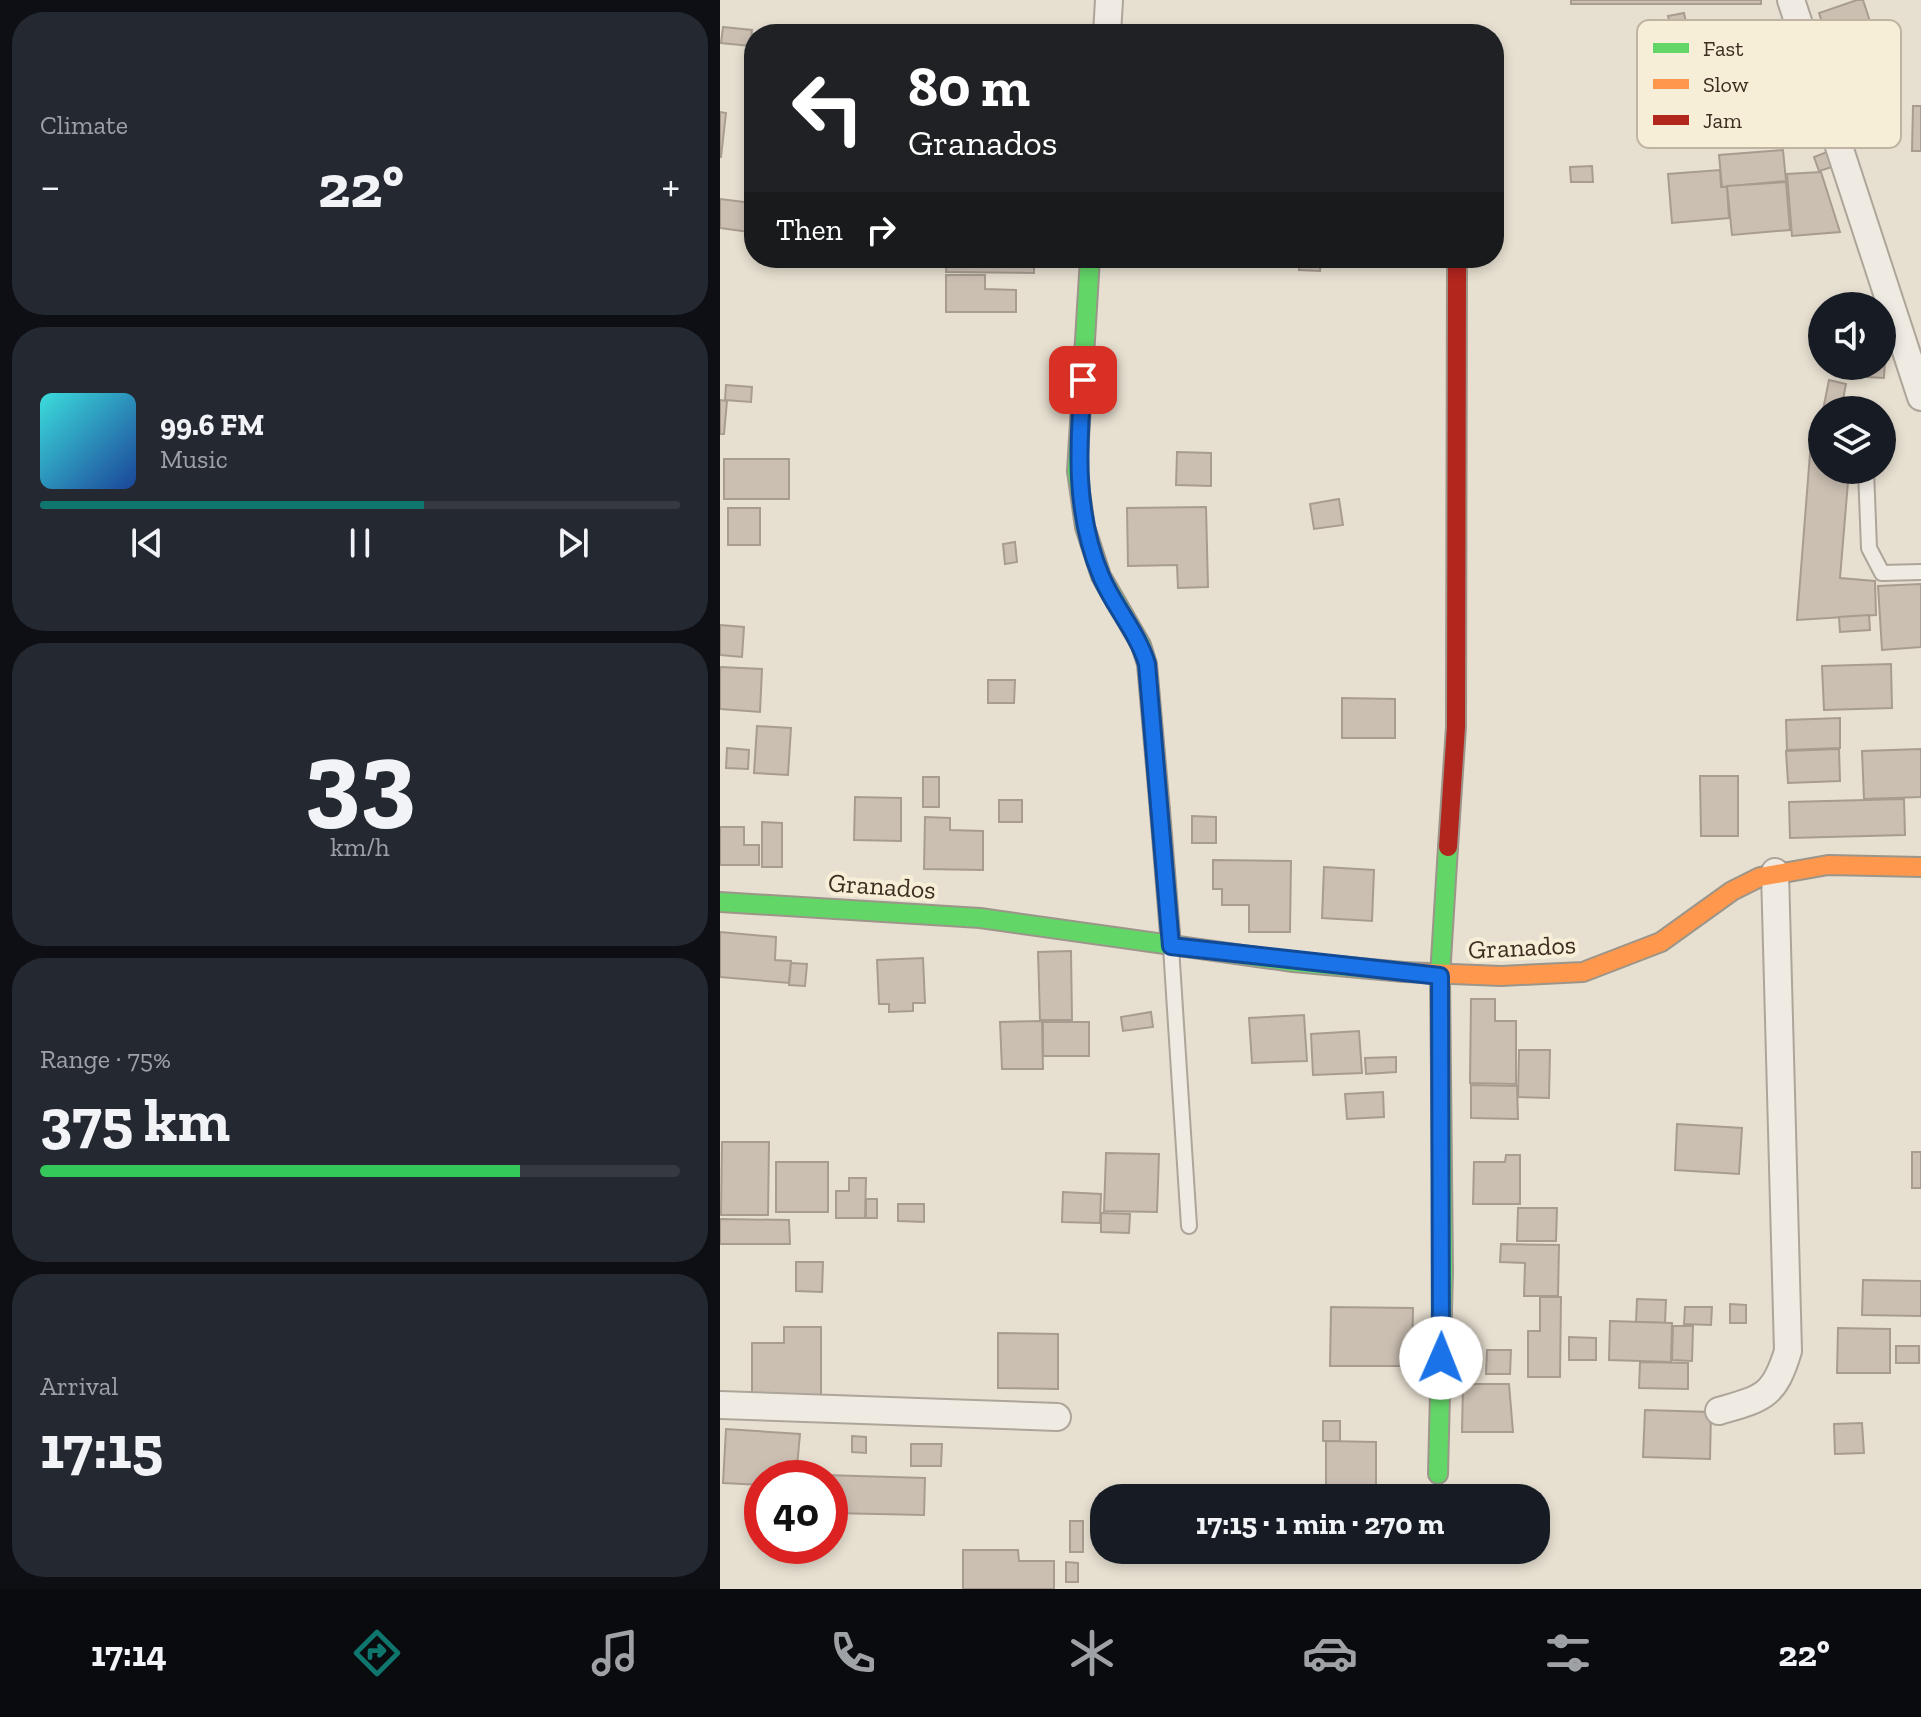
<!DOCTYPE html>
<meta charset="utf-8">
<style>
body{margin:0;font-family:"Zilla Slab",serif;background:#242831;color:#f1f3f6;height:100vh;display:flex;flex-direction:column;font-size:30px;white-space:nowrap}
*{box-sizing:border-box;margin:0}
p{font-size:26px;color:#9ea1a6}
.icon{flex:none;width:44px;height:44px;fill:none;stroke:currentColor;stroke-width:2;stroke-linecap:round;stroke-linejoin:round}
.map{position:relative;flex:1;overflow:hidden}
.details{display:flex;flex-direction:column;gap:12px;padding:12px;background:#0d0f14;width:720px}
.details>*{flex:none}
.guide{position:absolute;left:24px;top:24px;width:760px;height:244px;border-radius:32px;box-shadow:0 4px 12px #0003;background:#202124;color:#fff;overflow:hidden}
.controls{position:absolute;left:1088px;top:292px;display:grid;gap:16px}
.controls a{display:grid;place-items:center;width:88px;height:88px;border-radius:50%;background:#171b24;box-shadow:0 4px 12px #0003;font-size:40px}
.speed{position:absolute;left:24px;top:1460px;display:flex;gap:16px;font-size:40px;font-weight:700;text-align:center}
.speed>*{display:grid;place-content:center;width:104px;height:104px;border-radius:50%;background:#171b24;box-shadow:0 4px 12px #0003;line-height:1}
.speed .limit{border:12px solid #d22;background:#fff;color:#111}
.pin{position:absolute;display:grid;place-items:center;width:68px;height:68px;color:#fff;margin:-34px;border-radius:16px;box-shadow:0 4px 12px #0006}
.me{position:absolute;width:88px;margin:-44px;rotate:1deg;stroke-linejoin:round;filter:drop-shadow(0 0 6px #0008)}
.turn{display:flex;align-items:center;gap:28px;height:168px;padding:0 32px;font-size:36px}
.turn .icon{width:104px;height:104px;stroke-width:2.5}
.turn b{display:block;font-size:56px;line-height:68px}
.then{display:flex;align-items:center;height:76px;padding:0 32px;background:#0003;gap:16px;font-size:30px}
.big{font-size:60px;font-weight:800;line-height:1.1}
.details .widget{flex:1;display:flex;flex-direction:column;justify-content:center;gap:12px;min-width:0;padding:0 28px;border-radius:32px;background:#242831}
.details .dial{align-items:center;gap:0}
.dial b{font-size:104px;line-height:1}
.song{display:flex;align-items:center;gap:24px}
.cover{width:96px;height:96px;border-radius:12px;background:linear-gradient(135deg,hsl(180 70% 55%),hsl(220 70% 35%))}
.played{height:8px;border-radius:4px;background:linear-gradient(90deg,#0f766e 60%,#363941 60%)}
.keys{display:flex;justify-content:space-around;direction:ltr}
.heat{display:flex;justify-content:space-between;align-items:center;font-size:44px;direction:ltr}
.charge{height:12px;border-radius:6px;background:linear-gradient(90deg,#34c759 75%,#363941 0)}
.trip{position:absolute;left:370px;top:1484px;width:460px;height:80px;border-radius:32px;background:#171b24;box-shadow:0 4px 12px #0003;font-weight:800;line-height:80px;text-align:center}
.menu{display:flex;height:128px;justify-content:space-around;align-items:center;background:#090b0e;color:#9ea1a6}
.menu .icon{width:56px;height:56px}
.menu .current{color:#0f766e}
.menu b{font-size:36px;color:#f1f3f6}
main{display:flex;flex:1;min-height:0}
.map>svg:first-child{display:block}
.building{fill:#cbbfb2;stroke:#a89c90;stroke-width:2}
.lines{fill:none;stroke-linecap:round;stroke-linejoin:round}
.lane-casing{stroke:#ada599;stroke-width:18}
.street-casing{stroke:#ada599;stroke-width:30}
.fast-casing{stroke:#9c958a;stroke-width:22}
.slow-casing{stroke:#9c958a;stroke-width:22}
.jam-casing{stroke:#9c958a;stroke-width:22}
.lane{stroke:#efebe3;stroke-width:14}
.street{stroke:#efebe3;stroke-width:26}
.fast{stroke:#63d668;stroke-width:18}
.slow{stroke:#ff974d;stroke-width:18}
.jam{stroke:#b3261e;stroke-width:18}
.route-casing{stroke:#114b97;stroke-width:20}
.route{stroke:#1a73e8;stroke-width:14}
.labels{text-anchor:middle;stroke-width:8;stroke-linejoin:round;paint-order:stroke}
.street-label{font-size:26px;fill:#3d2e20;stroke:#f7eed8}
.key{fill:#f7eed8;stroke:#bfb4a1;stroke-width:2}
.key-label{font-size:22px;fill:#3d2e20}
</style>
<main>
<section class="details">
<div class="widget"><p>Climate</p>
<div class="heat"><a>−</a><b class="big">22°</b><a>+</a></div>
</div>
<div class="widget">
<div class="song"><i class="cover"></i><div><b>99.6 FM</b><p>Music</p></div></div>
<div class="played"></div>
<div class="keys"><svg class="icon" aria-label="previous" viewBox="0 0 24 24"><path d="M18 5L8 12l10 7zM5 5v14"/></svg><svg class="icon" aria-label="pause" viewBox="0 0 24 24"><path d="M8 5v14M16 5v14"/></svg><svg class="icon" aria-label="next" viewBox="0 0 24 24"><path d="M6 5l10 7-10 7zM19 5v14"/></svg></div>
</div>
<div class="widget dial"><b>33</b><p>km/h</p></div>
<div class="widget"><p>Range · 75%</p><b class="big">375 km</b><div class="charge"></div></div>
<div class="widget"><p>Arrival</p><b class="big">17:15</b></div>
</section>
<div class="map">
<svg width="1201" height="1589" viewBox="0 0 1201 1589">
<rect width="100%" height="100%" fill="#e7e0d1"/>
<g class="building">
<rect x="851" y="0" width="190" height="4"/>
<polygon points="1137,0 1143,0 1161,55 1157,56 1163,74 1128,86 1122,67 1118,69 1099,13"/>
<polygon points="964,13 970,42 955,46 948,16"/>
<polygon points="3,27 32,30 30,46 1,43"/>
<polygon points="1193,106 1201,106 1201,151 1192,151"/>
<polygon points="0,112 6,113 1,157 0,157"/>
<polygon points="1063,150 1066,181 1002,187 999,155"/>
<polygon points="1107,152 1112,167 1099,171 1094,157"/>
<polygon points="872,166 873,182 851,182 850,167"/>
<polygon points="1000,170 1001,187 1007,187 1009,218 952,223 948,174"/>
<polygon points="1101,172 1120,232 1072,236 1067,174"/>
<polygon points="1066,182 1070,230 1012,235 1007,186"/>
<polygon points="0,199 33,203 30,232 0,228"/>
<polygon points="227,258 314,258 314,273 226,272"/>
<polygon points="580,258 601,258 600,271 579,270"/>
<polygon points="226,275 265,275 265,289 296,290 296,312 226,312"/>
<polygon points="1162,342 1166,342 1164,378 1127,376 1128,366 1162,366"/>
<polygon points="1109,380 1126,384 1121,410 1103,410"/>
<polygon points="6,385 32,387 31,402 5,400"/>
<polygon points="0,400 7,401 4,434 0,434"/>
<polygon points="1091,441 1102,441 1102,470 1129,470 1120,578 1155,581 1156,615 1077,620"/>
<polygon points="457,452 491,453 491,486 456,485"/>
<rect x="4" y="459" width="65" height="40"/>
<polygon points="619,499 623,525 594,529 590,504"/>
<polygon points="486,507 488,587 458,588 457,565 408,566 407,508"/>
<rect x="8" y="508" width="32" height="37"/>
<polygon points="295,542 297,562 285,564 283,544"/>
<polygon points="1201,584 1201,647 1162,650 1158,586"/>
<polygon points="1149,615 1150,630 1120,632 1119,617"/>
<polygon points="0,625 24,627 22,657 0,655"/>
<polygon points="1171,664 1172,708 1104,710 1102,666"/>
<polygon points="0,667 42,669 40,712 0,709"/>
<polygon points="268,680 295,680 294,703 268,703"/>
<polygon points="622,698 675,699 675,738 622,738"/>
<polygon points="1120,718 1120,748 1067,750 1066,720"/>
<polygon points="37,726 71,728 68,775 34,773"/>
<polygon points="7,748 29,750 28,769 6,768"/>
<polygon points="1119,749 1120,781 1068,783 1066,751"/>
<polygon points="1201,749 1201,797 1144,799 1142,751"/>
<polygon points="980,776 1018,776 1018,836 981,836"/>
<rect x="203" y="777" width="16" height="30"/>
<polygon points="135,797 181,798 181,841 134,840"/>
<polygon points="1184,799 1185,835 1070,838 1069,802"/>
<rect x="279" y="800" width="23" height="22"/>
<polygon points="472,816 496,817 496,843 472,843"/>
<polygon points="205,817 230,818 230,830 263,831 263,870 204,869"/>
<polygon points="42,822 62,823 62,867 42,867"/>
<polygon points="0,827 24,827 24,845 39,845 39,865 0,865"/>
<polygon points="493,860 571,861 570,932 529,932 529,905 502,905 502,889 493,889"/>
<polygon points="604,867 654,870 652,921 602,918"/>
<polygon points="0,932 56,937 55,960 71,961 69,983 0,977"/>
<polygon points="351,951 352,1020 320,1020 318,952"/>
<polygon points="203,958 205,1003 193,1003 193,1011 169,1012 169,1004 159,1004 157,960"/>
<polygon points="71,963 87,964 85,986 69,985"/>
<polygon points="751,999 775,999 775,1021 796,1021 796,1084 750,1083"/>
<polygon points="431,1012 433,1027 403,1031 401,1017"/>
<polygon points="584,1015 587,1061 532,1063 529,1018"/>
<polygon points="322,1021 323,1069 282,1069 280,1022"/>
<rect x="323" y="1022" width="46" height="34"/>
<polygon points="639,1031 642,1073 593,1075 591,1034"/>
<polygon points="799,1050 830,1050 829,1098 798,1097"/>
<polygon points="676,1057 676,1072 646,1074 645,1058"/>
<polygon points="751,1085 797,1086 798,1119 751,1118"/>
<polygon points="663,1092 664,1117 627,1119 625,1094"/>
<polygon points="957,1124 1022,1128 1019,1174 955,1170"/>
<polygon points="2,1142 49,1142 48,1215 1,1215"/>
<rect x="1192" y="1152" width="9" height="36"/>
<polygon points="386,1153 439,1154 437,1212 384,1211"/>
<polygon points="786,1155 800,1155 800,1204 753,1204 754,1162 785,1162"/>
<rect x="56" y="1162" width="52" height="50"/>
<polygon points="129,1178 146,1178 145,1218 116,1218 116,1191 129,1191"/>
<polygon points="343,1192 381,1194 380,1223 342,1222"/>
<rect x="146" y="1199" width="11" height="19"/>
<polygon points="178,1204 204,1204 204,1222 178,1221"/>
<polygon points="798,1208 837,1208 836,1241 797,1241"/>
<polygon points="381,1213 410,1214 409,1233 381,1232"/>
<polygon points="0,1219 69,1220 70,1244 0,1244"/>
<polygon points="781,1244 839,1245 838,1296 804,1296 805,1263 780,1262"/>
<polygon points="76,1262 103,1262 102,1292 76,1291"/>
<polygon points="1143,1280 1201,1281 1201,1316 1142,1315"/>
<polygon points="820,1297 841,1297 840,1377 808,1377 808,1331 820,1331"/>
<polygon points="917,1299 946,1300 945,1323 916,1322"/>
<polygon points="1010,1304 1026,1305 1026,1323 1010,1323"/>
<polygon points="611,1307 693,1308 692,1366 610,1366"/>
<polygon points="965,1307 992,1307 991,1325 964,1324"/>
<polygon points="890,1321 952,1323 951,1362 889,1360"/>
<polygon points="953,1326 973,1326 972,1361 952,1360"/>
<polygon points="64,1327 101,1327 101,1395 32,1394 32,1343 64,1343"/>
<polygon points="1118,1328 1170,1329 1170,1373 1117,1373"/>
<polygon points="278,1333 338,1334 338,1389 278,1388"/>
<polygon points="849,1337 876,1338 876,1360 849,1360"/>
<rect x="1176" y="1346" width="23" height="17"/>
<polygon points="767,1350 791,1350 790,1374 766,1374"/>
<polygon points="920,1362 968,1363 968,1389 919,1388"/>
<polygon points="743,1384 789,1384 793,1432 742,1432"/>
<polygon points="925,1410 991,1412 990,1459 923,1457"/>
<rect x="603" y="1421" width="17" height="20"/>
<polygon points="1142,1423 1144,1453 1115,1454 1114,1424"/>
<polygon points="6,1429 80,1434 76,1478 42,1478 42,1485 3,1483"/>
<polygon points="132,1436 146,1437 146,1453 132,1452"/>
<polygon points="606,1441 656,1442 656,1485 606,1485"/>
<polygon points="191,1444 222,1444 221,1466 191,1466"/>
<polygon points="104,1475 205,1478 204,1515 110,1513 110,1478"/>
<rect x="350" y="1521" width="13" height="31"/>
<polygon points="243,1550 298,1550 299,1561 334,1561 334,1589 243,1589"/>
<polygon points="346,1562 358,1563 358,1582 346,1582"/>
</g>
<g class="lines">
<defs>
<g id="lane">
<polyline points="1146,470 1149,548 1162,573 1201,572"/>
<polyline points="451,947 469,1226"/>
</g>
<g id="street">
<polyline points="1071,0 1201,397"/>
<polyline points="387,34 389,0"/>
<polyline points="0,1405 337,1417"/>
<path d="M999 1411C1043 1398 1054 1397 1068 1351L1055 872"/>
</g>
<g id="fast">
<polyline points="370,258 357,471 365,527 381,576 421,645 427,664 440,811"/>
<polyline points="0,902 260,918 573,962 684,972"/>
<polyline points="718,1474 723,1271 720,976 728,847"/>
</g>
<polyline id="slow" points="684,972 781,976 863,972 941,942 1012,891 1040,877 1108,865 1201,867"/>
<g id="jam">
<polyline points="440,811 451,946"/>
<polyline points="728,847 736,727 737,258"/>
</g>
</defs>
<use href="#lane" class="lane-casing"/>
<use href="#street" class="street-casing"/>
<use href="#fast" class="fast-casing"/>
<use href="#slow" class="slow-casing"/>
<use href="#jam" class="jam-casing"/>
<use href="#lane" class="lane"/>
<use href="#street" class="street"/>
<use href="#fast" class="fast"/>
<use href="#slow" class="slow"/>
<use href="#jam" class="jam"/>
</g>
<g class="lines">
<defs>
<path id="route" d="M363 380C358 447 354 512 381 576 394 607 417 631 427 664L451 946 720 976 721 1358"/>
</defs>
<use href="#route" class="route-casing"/>
<use href="#route" class="route"/>
</g>
<g class="labels">
<g class="street-label">
<text transform="translate(162 886) rotate(4)" y="9">Granados</text>
<text transform="translate(802 947) rotate(-3)" y="9">Granados</text>
</g>
</g>
<rect x="917" y="20" width="264" height="128" rx="12" class="key"/>
<rect x="933" y="43" width="36" height="10" fill="#63d668"/>
<rect x="933" y="79" width="36" height="10" fill="#ff974d"/>
<rect x="933" y="115" width="36" height="10" fill="#b3261e"/>
<g class="key-label">
<text x="983" y="56">Fast</text>
<text x="983" y="92">Slow</text>
<text x="983" y="128">Jam</text>
</g>
</svg>
<div class="controls">
<a><svg class="icon" aria-label="sound" viewBox="0 0 24 24"><path d="M4 9h4l5-4v14l-5-4H4zM17 9q2 3 0 6"/></svg></a>
<a><svg class="icon" aria-label="layers" viewBox="0 0 24 24"><path d="M12 4l9 5-9 5-9-5zM3 14l9 5 9-5"/></svg></a>
</div>
<div class="speed"><div class="limit">40</div></div>
<div class="pin" style="left:363px;top:380px;background:#d93025"><svg class="icon" aria-label="arrive" viewBox="0 0 24 24"><path d="M6 21V4h12l-3 4 3 4H6"/></svg></div>
<svg class="me" style="left:721px;top:1358px" viewBox="-20 -20 40 40"><circle r="19" fill="#fff"/><path d="M0-13L10 11 0 6-10 11z" fill="#1a73e8"/></svg>
<div class="trip">17:15 · 1 min · 270 m</div>
<div class="guide">
<div class="turn"><svg class="icon" aria-label="left" viewBox="0 0 24 24"><path d="M17 20v-9H6M10 6l-5 5 5 5"/></svg><div><b>80 m</b>Granados</div></div>
<div class="then">Then<svg class="icon" aria-label="right" viewBox="0 0 24 24"><path d="M7 20v-9h11M14 6l5 5-5 5"/></svg></div>
</div>
</div>
</main>
<nav class="menu">
<b>17:14</b>
<svg class="icon current" aria-label="directions" viewBox="0 0 24 24"><path d="M12 3l9 9-9 9-9-9zM9 14v-3h6M13 9l2 2-2 2"/></svg>
<svg class="icon" aria-label="music" viewBox="0 0 24 24"><path d="M9 18V5l10-2v13"/><circle cx="6" cy="18" r="3"/><circle cx="16" cy="16" r="3"/></svg>
<svg class="icon" aria-label="phone" viewBox="0 0 24 24"><path d="M5 4h4l2 5-3 2q2 4 5 5l2-3 5 2v4C11 20 4 13 5 4z"/></svg>
<svg class="icon" aria-label="climate" viewBox="0 0 24 24"><path d="M12 3v18M4 7l16 10M4 17L20 7"/></svg>
<svg class="icon" aria-label="car" viewBox="0 0 24 24"><path d="M5 17H2v-5l4-1 3-4h7l3 4 3 1v5h-3M9 17h6M6 11h13"/><circle cx="7" cy="17" r="2"/><circle cx="17" cy="17" r="2"/></svg>
<svg class="icon" aria-label="filters" viewBox="0 0 24 24"><path d="M4 7h16M4 17h16"/><circle cx="9" cy="7" r="2"/><circle cx="15" cy="17" r="2"/></svg>
<b>22°</b>
</nav>
